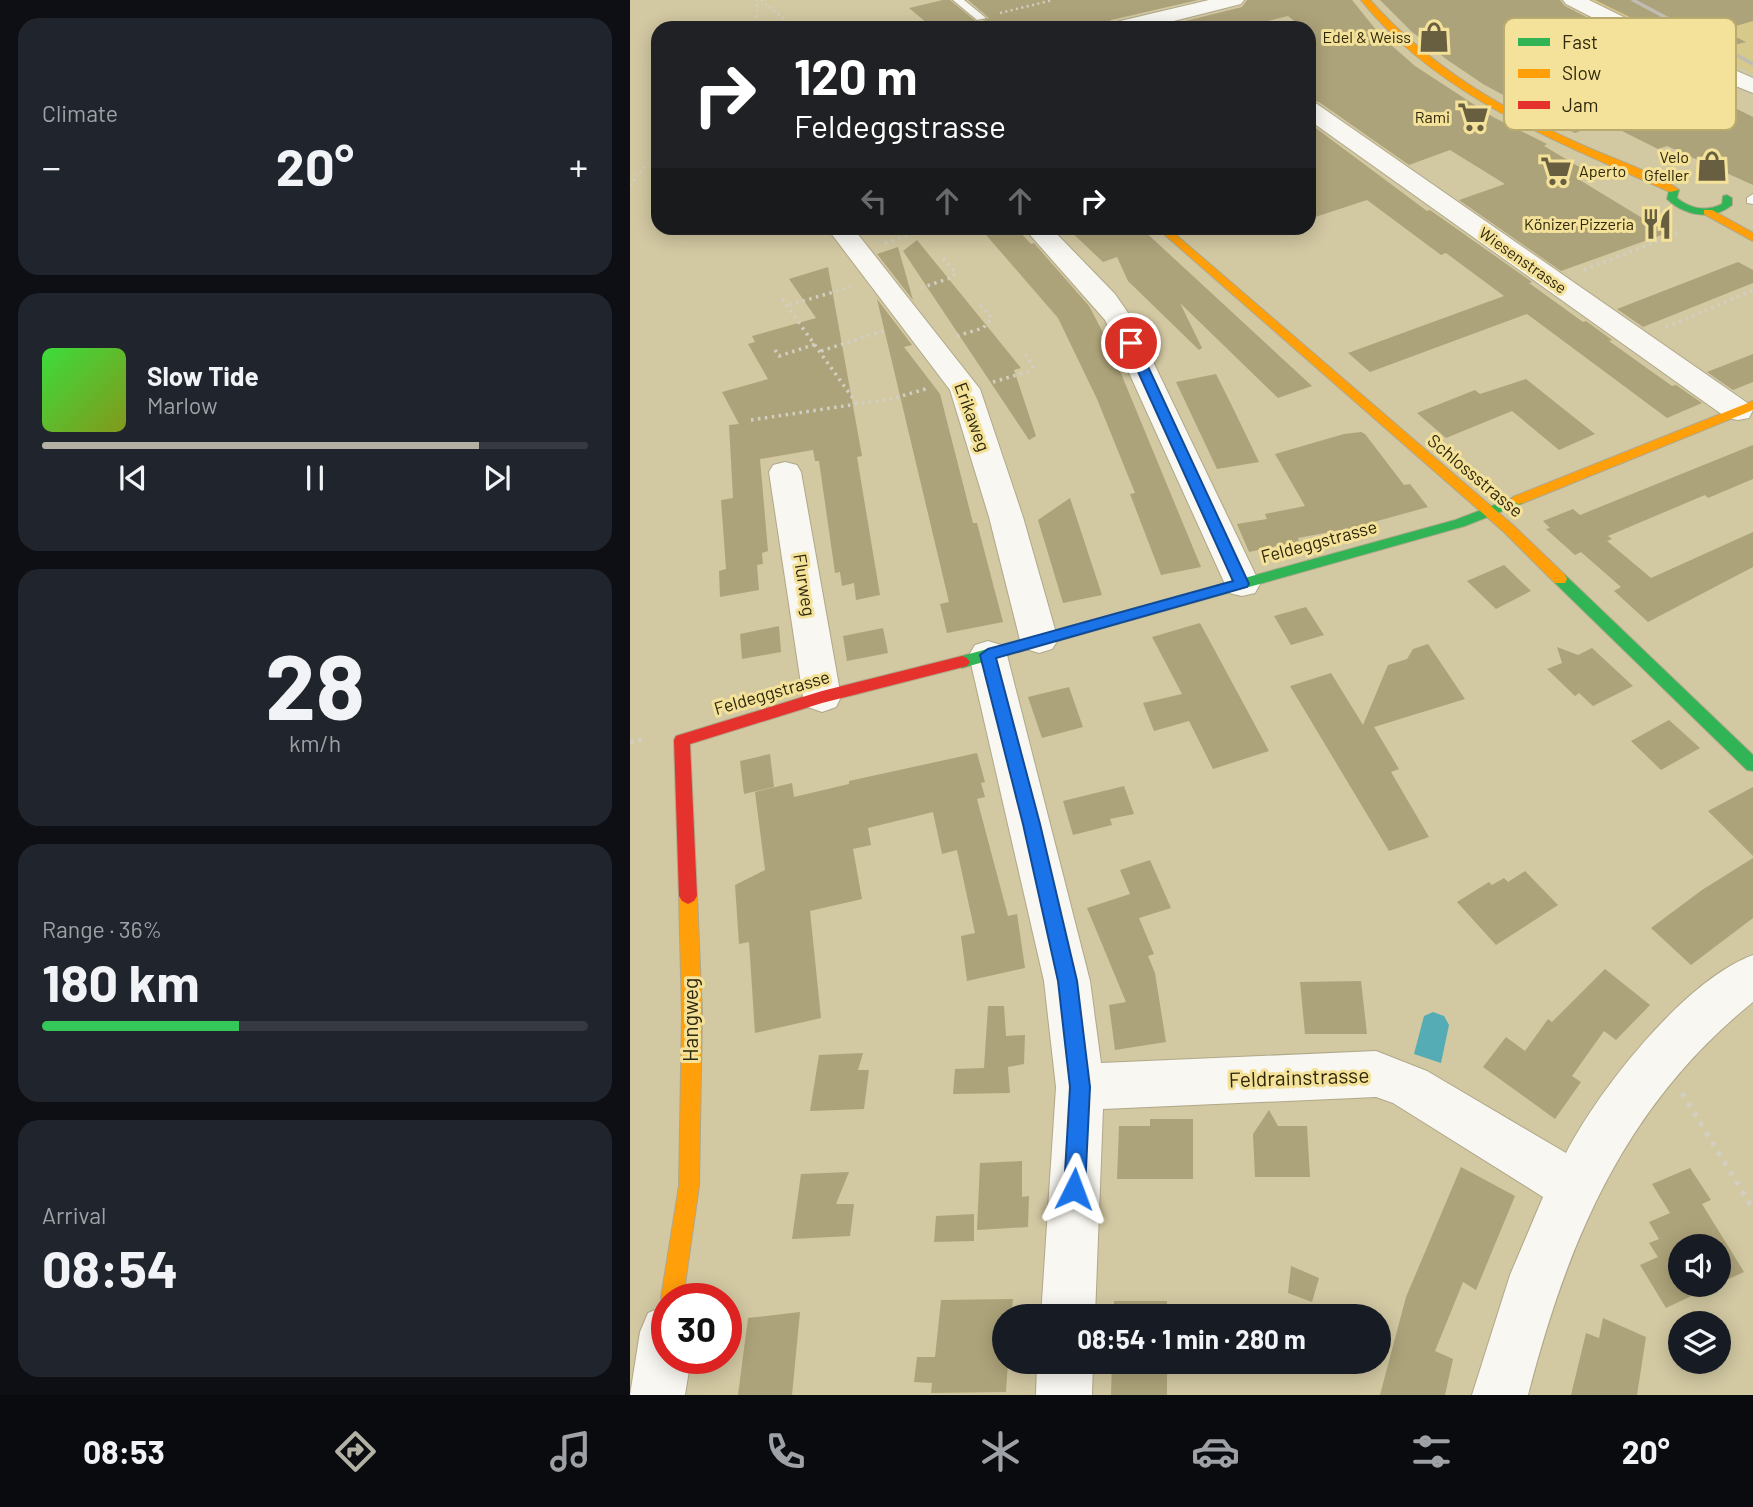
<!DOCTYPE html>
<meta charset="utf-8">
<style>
body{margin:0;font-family:Barlow,sans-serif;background:#20242c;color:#f1f3f6;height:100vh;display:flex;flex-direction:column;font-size:26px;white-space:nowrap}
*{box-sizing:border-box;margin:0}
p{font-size:23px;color:#9ea1a6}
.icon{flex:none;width:38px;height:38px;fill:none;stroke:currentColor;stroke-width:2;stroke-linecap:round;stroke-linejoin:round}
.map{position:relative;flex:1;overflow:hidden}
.drawer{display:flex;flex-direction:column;gap:18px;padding:18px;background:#0d0f14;width:630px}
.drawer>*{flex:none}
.guide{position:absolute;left:21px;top:21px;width:665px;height:214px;border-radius:21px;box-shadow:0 4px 18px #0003;background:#202124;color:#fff;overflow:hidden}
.controls{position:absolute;left:1038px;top:1234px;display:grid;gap:14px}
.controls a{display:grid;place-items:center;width:63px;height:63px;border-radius:50%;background:#171b24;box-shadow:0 4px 18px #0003;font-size:35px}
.speed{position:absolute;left:21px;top:1283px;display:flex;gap:14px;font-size:35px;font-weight:700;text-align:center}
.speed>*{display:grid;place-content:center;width:91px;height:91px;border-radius:50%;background:#171b24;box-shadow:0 4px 18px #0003;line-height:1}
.speed .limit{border:10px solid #d22;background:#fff;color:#111}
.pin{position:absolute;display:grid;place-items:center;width:60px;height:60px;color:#fff;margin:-30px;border:4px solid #fff;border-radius:50%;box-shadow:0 2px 7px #0007}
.me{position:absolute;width:77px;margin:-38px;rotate:3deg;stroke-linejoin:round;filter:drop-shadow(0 0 5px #0008)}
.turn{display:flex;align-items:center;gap:24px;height:147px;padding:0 28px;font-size:32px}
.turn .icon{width:91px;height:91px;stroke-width:2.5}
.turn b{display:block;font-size:49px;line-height:60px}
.lanes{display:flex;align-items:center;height:66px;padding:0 28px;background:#0003;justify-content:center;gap:35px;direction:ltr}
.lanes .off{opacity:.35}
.big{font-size:52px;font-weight:700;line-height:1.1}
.drawer .tile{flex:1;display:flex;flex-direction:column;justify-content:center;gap:10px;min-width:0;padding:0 24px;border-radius:21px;background:#20242c}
.drawer .dial{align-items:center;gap:0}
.dial b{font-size:91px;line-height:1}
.song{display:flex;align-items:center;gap:21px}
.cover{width:84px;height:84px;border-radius:10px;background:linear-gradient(135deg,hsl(120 70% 55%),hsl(70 70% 35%))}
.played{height:7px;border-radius:4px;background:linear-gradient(90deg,#b3b0a4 80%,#363941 80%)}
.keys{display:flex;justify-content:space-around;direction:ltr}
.heat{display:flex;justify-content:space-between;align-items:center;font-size:38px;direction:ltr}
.charge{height:10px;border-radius:5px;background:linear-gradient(90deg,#34c759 36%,#363941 0)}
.trip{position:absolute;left:362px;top:1304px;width:399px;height:70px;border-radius:35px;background:#171b24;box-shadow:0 4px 18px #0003;font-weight:700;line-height:70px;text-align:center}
.menu{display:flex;height:112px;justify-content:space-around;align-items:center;background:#090b0e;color:#9ea1a6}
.menu .icon{width:49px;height:49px}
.menu .active{color:#b3b0a4}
.menu b{font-size:32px;color:#f1f3f6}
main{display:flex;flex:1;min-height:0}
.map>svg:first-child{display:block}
.built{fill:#d7c88b}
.water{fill:#55acb4}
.building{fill:#ada37a}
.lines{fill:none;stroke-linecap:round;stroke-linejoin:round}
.lane-casing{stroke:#b0a88a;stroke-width:2}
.street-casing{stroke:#b0a88a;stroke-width:2}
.fast-casing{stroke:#b0a88a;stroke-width:2}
.slow-casing{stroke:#b0a88a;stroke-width:2}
.jam-casing{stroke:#b0a88a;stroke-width:2}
.path-far3{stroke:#d2cfc2;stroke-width:2.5;stroke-dasharray:2 3.5;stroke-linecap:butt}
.path-far2{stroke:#d2cfc2;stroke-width:3.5;stroke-dasharray:2.5 4.5;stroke-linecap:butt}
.path-far1{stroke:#d2cfc2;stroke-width:4.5;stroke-dasharray:3.5 5;stroke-linecap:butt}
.path{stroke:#d2cfc2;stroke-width:5;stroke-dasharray:4.5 7;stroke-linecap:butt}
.lane{fill:#f8f7f1;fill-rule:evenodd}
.street{fill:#f8f7f1;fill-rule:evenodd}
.fast{fill:#30b455;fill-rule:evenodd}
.slow{fill:#ff9f0a;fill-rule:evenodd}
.jam{fill:#e5322d;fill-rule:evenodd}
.rail{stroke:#bfbcb1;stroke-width:3.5}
.route{fill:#1a73e8;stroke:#114b97;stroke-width:2}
.labels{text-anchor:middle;stroke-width:6;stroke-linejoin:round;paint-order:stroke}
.far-poi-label{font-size:16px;fill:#2e2709;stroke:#f4e29a;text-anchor:end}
.far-street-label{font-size:16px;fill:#2e2709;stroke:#f4e29a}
.street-label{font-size:18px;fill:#2e2709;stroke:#f4e29a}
.near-street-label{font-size:21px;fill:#2e2709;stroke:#f4e29a}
.key{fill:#f4e29a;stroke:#b9aa6e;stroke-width:2}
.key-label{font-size:19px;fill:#2e2709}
</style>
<main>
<section class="drawer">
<div class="tile"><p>Climate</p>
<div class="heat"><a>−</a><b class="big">20°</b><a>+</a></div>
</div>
<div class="tile">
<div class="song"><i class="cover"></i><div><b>Slow Tide</b><p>Marlow</p></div></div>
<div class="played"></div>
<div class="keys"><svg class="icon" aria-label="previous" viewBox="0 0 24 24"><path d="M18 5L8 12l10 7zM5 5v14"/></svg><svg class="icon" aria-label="pause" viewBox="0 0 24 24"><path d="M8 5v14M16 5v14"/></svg><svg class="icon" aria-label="next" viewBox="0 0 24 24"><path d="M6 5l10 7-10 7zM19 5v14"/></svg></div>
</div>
<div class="tile dial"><b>28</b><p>km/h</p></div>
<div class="tile"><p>Range · 36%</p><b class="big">180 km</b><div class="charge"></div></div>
<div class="tile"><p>Arrival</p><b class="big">08:54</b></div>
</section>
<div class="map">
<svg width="1123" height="1395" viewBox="0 0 1123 1395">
<rect width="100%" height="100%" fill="#d2c8a2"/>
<polygon class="built" points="950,0 1123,0 1123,73 1058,38 1044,42 980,9"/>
<polygon class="water" points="803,1012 814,1016 819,1025 811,1063 784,1054 794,1016"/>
<g class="building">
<polygon points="313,0 320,0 348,23 359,18 338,0 568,0 481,20 476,28 303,28 279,8"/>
<polygon points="617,0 722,0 751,36 785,66 863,117 917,144 914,146 961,174 948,179 1037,233 931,271 829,200 875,184 820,150 779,165 689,102 679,100 679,28 673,28 658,16 610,28 527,28 612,7"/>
<polygon points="750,0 930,0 935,6 1051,66 1035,71 1044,75 1041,76 1123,117 1123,185 1037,146 1028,149 974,122 945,133 930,126 853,84 816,59 781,31"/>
<polygon points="965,0 1123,0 1123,21 1092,30 1116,42 1073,53"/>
<polygon points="679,123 797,211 800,210 902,282 899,283 953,322 956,321 982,340 979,341 1042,386 1046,385 1072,403 1037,418 897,314 740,372 718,353 874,296 816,253 811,255 737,200 679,219"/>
<polygon points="350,228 386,228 401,244 404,243 459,306 478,342 571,567 531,575 500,494 505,493 467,399 428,318"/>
<polygon points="437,228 511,228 682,386 648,398 550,303 572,348 569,350 498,281 487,257 473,262"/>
<polygon points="287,240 391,368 384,370 406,436 399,440 273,251"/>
<polygon points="268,247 283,300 247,254"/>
<polygon points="1108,262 1123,270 1123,283 1013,327 987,309"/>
<polygon points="198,267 232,456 227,457 250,595 226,600 224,583 212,586 210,572 205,573 189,461 185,461 183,450 130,459 138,551 132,553 133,564 127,565 129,590 90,597 89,571 96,569 91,500 103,498 99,425 109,424 92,392 138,379 118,344 125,342 122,336 186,318 159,279"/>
<polygon points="247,299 282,345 274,347 310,394 343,523 347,523 373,622 317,633 310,604 319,602"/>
<polygon points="1123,354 1123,382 1103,390 1077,372"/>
<polygon points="586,374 602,406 629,462 587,469 546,382"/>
<polygon points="896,379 965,434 929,450 882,411 816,438 787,413 845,390 850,394"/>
<polygon points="731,432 735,434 774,485 780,484 798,507 722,528 668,538 669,541 619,552 607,524 637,519 635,514 675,506 645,454 714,434"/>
<polygon points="1123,445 1123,479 1078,498 1075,495 978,536 982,539 977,541 1021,578 1123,532 1123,567 1018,622 984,591 991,587 951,552 945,555 916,529 920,528 913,521 943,509 950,515"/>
<polygon points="440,498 472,595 433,603 408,520"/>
<polygon points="874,565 901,591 866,609 837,581"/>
<polygon points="676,607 694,635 661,645 644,616"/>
<polygon points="570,623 639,751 583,769 559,721 524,731 513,703 552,694 522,637"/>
<polygon points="149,626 151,652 112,659 110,634"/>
<polygon points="253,628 258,653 217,661 213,636"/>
<polygon points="798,644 835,699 744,727 769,769 761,772 799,837 759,851 660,686 701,673 733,725 758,665 777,659 783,649"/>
<polygon points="927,647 948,655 962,648 1003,686 963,706 949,693 945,696 917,669 932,663"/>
<polygon points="439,687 453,727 412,738 398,697"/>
<polygon points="1039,720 1070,748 1031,770 1001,741"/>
<polygon points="347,753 355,782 351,783 355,797 347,799 378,916 387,914 395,968 337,981 331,936 345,933 327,850 312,854 303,812 238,828 241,845 223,849 232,899 180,911 191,1018 125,1033 119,942 109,944 105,885 135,870 125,792 162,783 164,797 219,784 219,781"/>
<polygon points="140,754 144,787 114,794 110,761"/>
<polygon points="494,786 504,814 480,819 482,825 443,835 433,801"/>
<polygon points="1123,787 1123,856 1078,811"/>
<polygon points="1123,858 1123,918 1061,965 1021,928 1072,890"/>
<polygon points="520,860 541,908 509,918 524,954 518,956 525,973 536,1042 485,1050 479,1005 496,1002 457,908 500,894 490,870"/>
<polygon points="895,871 928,905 866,945 827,902 859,882 862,885 874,878 878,882"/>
<polygon points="975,969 1020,1005 986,1040 974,1031 942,1076 951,1082 925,1119 853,1067 876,1037 895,1051 918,1019 922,1022"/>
<polygon points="731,981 737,1034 675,1034 670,982"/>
<polygon points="358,1006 374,1006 376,1036 395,1035 394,1064 378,1067 380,1093 323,1094 325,1069 354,1068"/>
<polygon points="233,1053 228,1070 239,1070 234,1109 180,1111 189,1055"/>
<polygon points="639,1110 648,1126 677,1126 680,1177 625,1177 623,1134"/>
<polygon points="520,1119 563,1119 563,1179 487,1179 489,1126 520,1126"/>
<polygon points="392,1161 392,1197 399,1196 398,1227 347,1230 350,1163"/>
<polygon points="831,1167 885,1196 846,1290 833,1282 805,1351 823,1359 815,1395 750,1395 776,1297"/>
<polygon points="1060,1168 1081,1200 1072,1204 1114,1272 1088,1284 1088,1246 1050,1246 1050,1284 1087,1284 1036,1308 1010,1265 1028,1257 1019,1243 1029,1239 1019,1222 1040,1213 1022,1184"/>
<polygon points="219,1172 206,1204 224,1204 220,1236 162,1239 171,1174"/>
<polygon points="344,1214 344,1241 304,1242 306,1216"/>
<polygon points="661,1266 689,1278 682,1302 658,1293"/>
<polygon points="383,1299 381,1316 374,1316 374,1362 378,1362 376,1392 301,1393 302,1383 284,1382 287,1357 305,1357 311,1300"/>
<rect x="484" y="1301" width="53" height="15"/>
<polygon points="170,1312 162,1395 108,1395 118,1318"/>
<polygon points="973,1318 1016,1337 1007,1395 941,1395 956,1333 969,1338"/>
<polygon points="482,1362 537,1362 537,1395 481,1395"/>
</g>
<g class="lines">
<defs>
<g id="lane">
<polygon points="323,0 334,0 356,18 347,20"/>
<polygon points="1123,194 1123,204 1117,203 1117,198"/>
</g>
<g id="street">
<polygon points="579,0 614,0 611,4 516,28 479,28 482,23"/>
<polygon points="933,0 959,0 1077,58 1123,78 1123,93 1061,68 936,4"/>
<polygon points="679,102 687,104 1119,404 1123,410 1119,418 1108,420 1097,418 679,120"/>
<polygon points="197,228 223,228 350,389 393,517 428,640 422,649 409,653 396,649 390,640 359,517 320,390"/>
<polygon points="394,228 421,228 485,294 503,320 630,584 625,593 612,596 599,593 475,320"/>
<polygon points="155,462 167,465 171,472 211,697 206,707 192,712 178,707 173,697 139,472 143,465"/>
<path d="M358 641 371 645 377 655 460 981 471 1063 746 1051 797 1071 936 1153C969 1089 1055 980 1123 955V1002C995 1105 938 1240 898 1395H842L880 1275 913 1197 763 1103 746 1097 473 1109 465 1316H411L426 1087 414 981 339 655 345 645Z"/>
<polygon points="37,1305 37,1358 61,1358 55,1395 0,1395 10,1332 18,1313"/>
<polygon points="407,1362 463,1362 462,1395 406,1395"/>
</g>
<g id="fast">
<path d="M1044 187 1049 190 1047 198C1061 209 1076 212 1092 204L1093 196 1097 195 1102 198V205C1083 221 1054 216 1037 199L1039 190Z"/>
<polygon points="888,496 893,497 895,500 893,503 835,526 332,668 324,662 332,656 825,520"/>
<polygon points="930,574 935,575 1123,755 1123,771 1117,770 925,583 923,579"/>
</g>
<g id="slow">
<path d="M731 0H740C800 67 870 108 952 145 976 156 1031 175 1049 190L1040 192C930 142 809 98 731 0Z"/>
<polygon points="1074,210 1082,210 1123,233 1123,241 1074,214"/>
<polygon points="527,228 538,228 884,526 935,575 937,579 935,583 925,583 874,532"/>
<polygon points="1123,401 1123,410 893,503 888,504 881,500 883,497"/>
<polygon points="58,888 64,891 67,896 72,1014 69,1186 53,1298 37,1298 37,1307 31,1298 49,1186 52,1014 49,896 52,891"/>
</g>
<polygon id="jam" points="332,656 337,658 340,662 337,666 192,703 60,744 67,896 64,901 58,904 52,901 49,896 44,740 46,736 192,691"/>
</defs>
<use href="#lane" class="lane-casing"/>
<use href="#street" class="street-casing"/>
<use href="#fast" class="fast-casing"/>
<use href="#slow" class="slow-casing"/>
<use href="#jam" class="jam-casing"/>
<g class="path-far3">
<polyline points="131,0 165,28"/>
<polyline points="370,13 423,0"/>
<polyline points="124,28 128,8 126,0"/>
<polyline points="308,28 327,23"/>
<polyline points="0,185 28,151"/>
</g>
<g class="path-far2">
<polyline points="255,243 289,232 290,229"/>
<polyline points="954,270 1050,232"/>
<polyline points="291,288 323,277 326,273 313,258"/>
<polyline points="152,299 227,404"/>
<polyline points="159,305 221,287"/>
<polyline points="1036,327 1123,290"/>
<polyline points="327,336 353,328 362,318 348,303"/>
<polyline points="145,350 149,356 186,344"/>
<polyline points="191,351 256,330"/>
<polyline points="363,382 400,371 403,367 394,351"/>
<polyline points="121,420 261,399 299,388"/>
</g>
<polyline class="path-far1" points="0,742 16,739"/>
<polyline class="path" points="1052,1093 1123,1209"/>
<use href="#lane" class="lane"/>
<use href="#street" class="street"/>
<use href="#fast" class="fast"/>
<use href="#slow" class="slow"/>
<use href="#jam" class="jam"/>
<polyline class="rail" points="1003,0 1123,64"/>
</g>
<polygon class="route" points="501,339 507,343 619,584 617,587 366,658 410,824 447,981 460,1087 455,1189 452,1197 444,1200 437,1197 434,1189 440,1087 428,981 393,824 350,655 358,649 603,581 495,343"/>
<defs>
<symbol id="shop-bare" viewBox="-9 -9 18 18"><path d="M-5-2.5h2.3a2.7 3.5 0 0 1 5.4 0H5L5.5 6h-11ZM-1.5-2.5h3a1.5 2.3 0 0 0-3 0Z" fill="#675f3f" stroke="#f4e29a" stroke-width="2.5" paint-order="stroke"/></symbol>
<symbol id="supermarket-bare" viewBox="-9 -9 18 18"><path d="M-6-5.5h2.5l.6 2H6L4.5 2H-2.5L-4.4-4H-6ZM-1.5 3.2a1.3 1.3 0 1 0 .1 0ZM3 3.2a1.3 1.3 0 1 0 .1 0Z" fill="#675f3f" stroke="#f4e29a" stroke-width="2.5" paint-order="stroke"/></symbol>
<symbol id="restaurant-bare" viewBox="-9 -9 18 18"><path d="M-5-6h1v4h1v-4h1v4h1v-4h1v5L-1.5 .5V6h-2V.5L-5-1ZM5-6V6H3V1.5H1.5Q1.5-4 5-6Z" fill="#675f3f" stroke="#f4e29a" stroke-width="2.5" paint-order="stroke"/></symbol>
</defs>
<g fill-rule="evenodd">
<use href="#shop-bare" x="782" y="15" width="44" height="44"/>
<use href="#supermarket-bare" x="821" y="95" width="44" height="44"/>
<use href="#shop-bare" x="1060" y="144" width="44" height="44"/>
<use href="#supermarket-bare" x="904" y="149" width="44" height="44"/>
<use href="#restaurant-bare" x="1005" y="202" width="44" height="44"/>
</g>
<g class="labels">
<g class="far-poi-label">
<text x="781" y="43">Edel &amp; Weiss</text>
<text x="820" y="123">Rami</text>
<text x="1059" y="163">Velo<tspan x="1059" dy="18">Gfeller</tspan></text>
<text x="949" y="177" text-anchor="start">Aperto</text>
<text x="1004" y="230">Könizer Pizzeria</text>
</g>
<g class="far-street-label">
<text transform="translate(893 260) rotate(35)" y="6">Wiesenstrasse</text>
</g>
<g class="street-label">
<text transform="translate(342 417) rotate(70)" y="6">Erikaweg</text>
<text transform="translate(845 476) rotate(40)" y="6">Schlossstrasse</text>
<text transform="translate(689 542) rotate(-15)" y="6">Feldeggstrasse</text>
<text transform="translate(174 585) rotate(81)" y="6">Flurweg</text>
<text transform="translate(142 693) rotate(-16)" y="6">Feldeggstrasse</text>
</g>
<g class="near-street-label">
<text transform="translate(61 1020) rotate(-90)" y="7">Hangweg</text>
<text transform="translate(669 1078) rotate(-2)" y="7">Feldrainstrasse</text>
</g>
</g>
<rect x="874" y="18" width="232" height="112" rx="10" class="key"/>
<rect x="888" y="38" width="32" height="8" fill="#30b455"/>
<rect x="888" y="69" width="32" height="9" fill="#ff9f0a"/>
<rect x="888" y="101" width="32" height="8" fill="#e5322d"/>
<g class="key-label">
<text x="932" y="49">Fast</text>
<text x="932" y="80">Slow</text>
<text x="932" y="112">Jam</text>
</g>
</svg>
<div class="controls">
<a><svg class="icon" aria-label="sound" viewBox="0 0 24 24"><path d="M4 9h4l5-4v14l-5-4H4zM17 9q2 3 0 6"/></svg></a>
<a><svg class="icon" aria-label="layers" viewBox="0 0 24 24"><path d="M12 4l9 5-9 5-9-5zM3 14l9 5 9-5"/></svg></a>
</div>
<div class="speed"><div class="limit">30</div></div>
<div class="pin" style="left:501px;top:343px;background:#d93025"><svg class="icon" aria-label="arrive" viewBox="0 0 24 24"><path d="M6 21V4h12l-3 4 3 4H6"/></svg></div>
<svg class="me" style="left:444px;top:1189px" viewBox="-20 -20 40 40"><path d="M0-17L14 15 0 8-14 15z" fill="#1a73e8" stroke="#fff" stroke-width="4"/></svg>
<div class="trip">08:54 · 1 min · 280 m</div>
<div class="guide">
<div class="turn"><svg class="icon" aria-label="right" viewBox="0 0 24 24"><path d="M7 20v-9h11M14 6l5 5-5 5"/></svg><div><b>120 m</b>Feldeggstrasse</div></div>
<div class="lanes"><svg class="icon off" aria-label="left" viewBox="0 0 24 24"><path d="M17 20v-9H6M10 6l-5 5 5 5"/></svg><svg class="icon off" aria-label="ahead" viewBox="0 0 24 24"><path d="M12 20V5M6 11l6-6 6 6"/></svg><svg class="icon off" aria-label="ahead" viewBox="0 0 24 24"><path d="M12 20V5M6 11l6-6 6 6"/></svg><svg class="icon" aria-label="right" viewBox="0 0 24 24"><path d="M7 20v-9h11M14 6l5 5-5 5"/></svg></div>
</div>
</div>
</main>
<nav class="menu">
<b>08:53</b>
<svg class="icon active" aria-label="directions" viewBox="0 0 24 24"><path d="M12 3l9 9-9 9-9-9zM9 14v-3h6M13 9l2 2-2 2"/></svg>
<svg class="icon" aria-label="music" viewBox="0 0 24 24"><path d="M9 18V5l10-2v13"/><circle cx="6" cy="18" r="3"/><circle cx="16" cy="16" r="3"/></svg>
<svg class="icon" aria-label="phone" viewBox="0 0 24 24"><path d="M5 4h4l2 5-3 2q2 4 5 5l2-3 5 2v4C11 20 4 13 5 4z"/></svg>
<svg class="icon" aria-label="climate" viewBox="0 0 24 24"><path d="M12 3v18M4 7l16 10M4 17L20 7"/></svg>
<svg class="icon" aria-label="car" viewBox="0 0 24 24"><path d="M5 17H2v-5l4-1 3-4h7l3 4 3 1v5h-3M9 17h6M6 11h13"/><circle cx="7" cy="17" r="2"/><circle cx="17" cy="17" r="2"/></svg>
<svg class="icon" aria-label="filters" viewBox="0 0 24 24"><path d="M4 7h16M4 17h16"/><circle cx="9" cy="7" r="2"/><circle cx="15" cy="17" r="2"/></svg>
<b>20°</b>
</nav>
